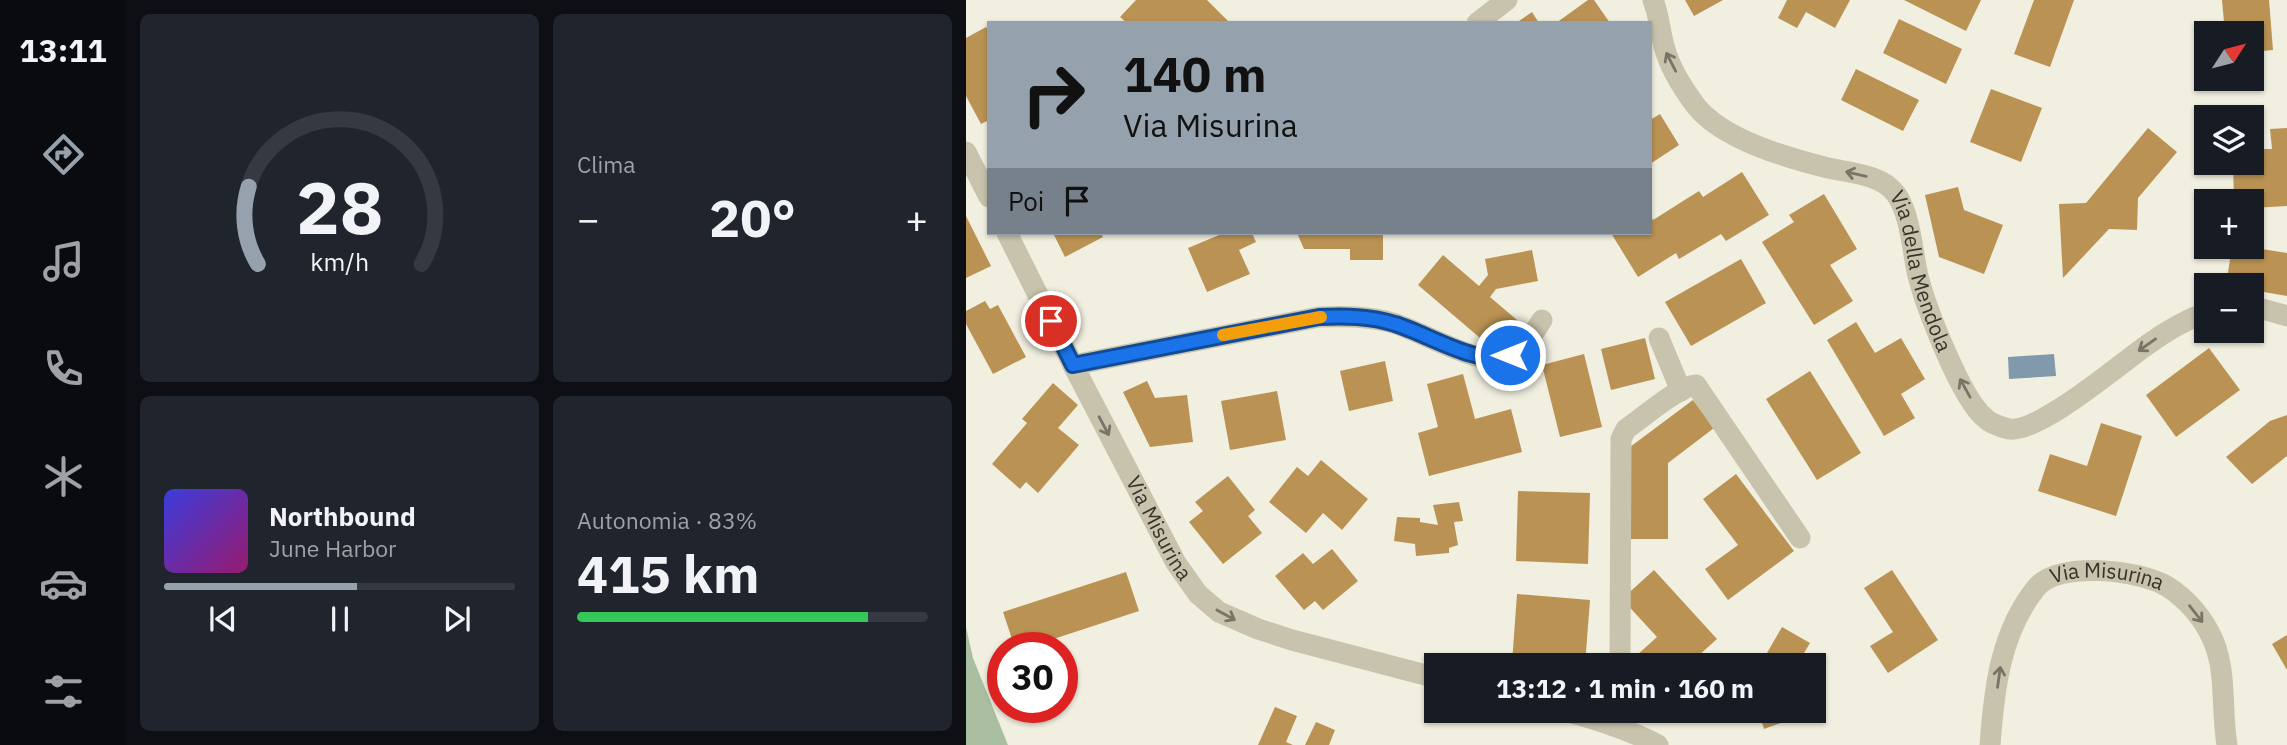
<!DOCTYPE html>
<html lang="it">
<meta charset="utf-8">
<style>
body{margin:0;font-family:"IBM Plex Sans",sans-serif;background:#20242c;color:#f1f3f6;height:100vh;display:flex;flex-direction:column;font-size:26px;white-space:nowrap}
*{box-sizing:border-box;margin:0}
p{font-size:23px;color:#9ea1a6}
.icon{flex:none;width:38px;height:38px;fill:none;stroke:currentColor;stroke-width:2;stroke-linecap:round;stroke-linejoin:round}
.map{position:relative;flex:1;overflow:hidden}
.drawer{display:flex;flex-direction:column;gap:14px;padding:14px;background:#0d0f14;width:840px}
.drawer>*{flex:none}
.guide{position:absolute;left:21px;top:21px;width:665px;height:214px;border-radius:0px;box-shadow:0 2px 5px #0004;background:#95a2ae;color:#111;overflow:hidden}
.needle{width:46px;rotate:54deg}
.fabs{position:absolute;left:1228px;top:21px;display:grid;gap:14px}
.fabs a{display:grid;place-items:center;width:70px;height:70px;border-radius:0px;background:#171b24;box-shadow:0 2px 5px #0004;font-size:35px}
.speed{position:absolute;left:21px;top:632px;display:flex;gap:14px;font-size:35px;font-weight:700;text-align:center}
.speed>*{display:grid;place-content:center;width:91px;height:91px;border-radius:50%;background:#171b24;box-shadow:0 2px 5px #0004;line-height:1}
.speed .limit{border:10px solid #d22;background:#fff;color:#111}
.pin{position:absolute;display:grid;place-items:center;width:60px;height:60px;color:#fff;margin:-30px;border:4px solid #fff;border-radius:50%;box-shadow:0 2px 7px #0007}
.me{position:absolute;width:77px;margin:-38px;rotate:270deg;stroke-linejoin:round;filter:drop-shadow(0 0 5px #0008)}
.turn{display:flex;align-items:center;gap:24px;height:147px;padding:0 21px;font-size:32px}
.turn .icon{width:91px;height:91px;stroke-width:2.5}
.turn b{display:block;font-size:49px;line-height:60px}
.then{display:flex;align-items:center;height:66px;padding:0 21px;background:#0003;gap:14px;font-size:26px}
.big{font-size:52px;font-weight:700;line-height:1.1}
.drawer .widget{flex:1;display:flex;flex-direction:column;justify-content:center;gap:10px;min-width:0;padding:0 24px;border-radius:10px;background:#20242c}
.drawer .dial{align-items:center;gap:0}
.dial svg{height:182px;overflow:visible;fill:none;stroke:#363941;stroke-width:7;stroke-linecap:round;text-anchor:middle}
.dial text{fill:#f1f3f6;stroke:none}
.song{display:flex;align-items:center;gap:21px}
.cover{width:84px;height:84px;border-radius:10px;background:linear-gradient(135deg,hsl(240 70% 55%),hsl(320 70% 35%))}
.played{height:7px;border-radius:4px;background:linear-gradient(90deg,#95a2ae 55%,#363941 55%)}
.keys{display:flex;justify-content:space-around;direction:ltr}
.heat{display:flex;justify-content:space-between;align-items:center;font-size:38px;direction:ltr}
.charge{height:10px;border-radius:5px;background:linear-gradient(90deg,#34c759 83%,#363941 0)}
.drawer .tiles{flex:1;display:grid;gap:14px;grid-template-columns:repeat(2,1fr)}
.trip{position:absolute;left:458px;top:653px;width:402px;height:70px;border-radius:0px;background:#171b24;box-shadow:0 2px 5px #0004;font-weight:700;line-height:70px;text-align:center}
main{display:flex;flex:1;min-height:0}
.dock{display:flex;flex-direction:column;width:126px;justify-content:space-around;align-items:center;background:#090b0e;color:#9ea1a6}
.dock .icon{width:49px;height:49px}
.dock .current{color:#95a2ae}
.dock b{font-size:32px;color:#f1f3f6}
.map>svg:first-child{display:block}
.green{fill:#aabfa1}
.water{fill:#819aab}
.building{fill:#ba9354}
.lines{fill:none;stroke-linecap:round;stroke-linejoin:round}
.minor{stroke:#c8c3ad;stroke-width:21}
.oneway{stroke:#787466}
.route-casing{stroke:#114b97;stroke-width:18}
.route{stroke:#1a73e8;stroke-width:12}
.slow{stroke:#f59e0b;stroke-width:12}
.labels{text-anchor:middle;stroke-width:5;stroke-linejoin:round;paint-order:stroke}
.street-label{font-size:21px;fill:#37332b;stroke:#f9f7ec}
</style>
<main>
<nav class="dock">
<b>13:11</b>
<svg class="icon current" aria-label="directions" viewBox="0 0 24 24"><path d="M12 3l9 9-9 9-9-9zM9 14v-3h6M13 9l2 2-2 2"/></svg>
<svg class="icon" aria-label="music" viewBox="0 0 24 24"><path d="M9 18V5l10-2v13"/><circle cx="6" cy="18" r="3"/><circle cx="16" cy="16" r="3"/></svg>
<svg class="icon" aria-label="phone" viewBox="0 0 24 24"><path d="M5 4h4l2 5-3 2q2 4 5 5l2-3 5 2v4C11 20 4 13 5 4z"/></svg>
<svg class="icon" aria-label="climate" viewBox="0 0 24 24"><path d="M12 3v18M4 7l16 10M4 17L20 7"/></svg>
<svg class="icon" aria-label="car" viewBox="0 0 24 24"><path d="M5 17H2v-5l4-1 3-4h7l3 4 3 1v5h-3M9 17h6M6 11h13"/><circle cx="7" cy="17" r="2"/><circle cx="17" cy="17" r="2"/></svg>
<svg class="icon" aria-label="filters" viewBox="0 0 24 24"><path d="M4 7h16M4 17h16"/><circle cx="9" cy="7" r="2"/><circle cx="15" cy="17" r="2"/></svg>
</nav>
<section class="drawer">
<div class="tiles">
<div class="widget dial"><svg viewBox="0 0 100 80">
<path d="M14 69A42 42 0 1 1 86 69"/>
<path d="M14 69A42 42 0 0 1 10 35" stroke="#95a2ae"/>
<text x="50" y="56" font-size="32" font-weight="700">28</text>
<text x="50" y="72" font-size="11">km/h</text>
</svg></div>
<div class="widget"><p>Clima</p>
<div class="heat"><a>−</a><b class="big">20°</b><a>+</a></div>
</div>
<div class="widget">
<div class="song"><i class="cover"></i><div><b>Northbound</b><p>June Harbor</p></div></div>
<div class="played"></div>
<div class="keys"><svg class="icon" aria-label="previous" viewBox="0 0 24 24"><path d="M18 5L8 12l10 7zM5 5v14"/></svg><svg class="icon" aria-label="pause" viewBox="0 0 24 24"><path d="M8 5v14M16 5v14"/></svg><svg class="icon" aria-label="next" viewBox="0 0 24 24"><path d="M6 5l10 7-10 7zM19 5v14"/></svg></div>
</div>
<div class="widget"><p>Autonomia · 83%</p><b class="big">415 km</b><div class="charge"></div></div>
</div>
</section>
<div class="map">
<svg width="1321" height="745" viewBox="0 0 1321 745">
<rect width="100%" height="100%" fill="#f1efe0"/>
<polygon class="green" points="0,627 7,658 42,745 0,745"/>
<polygon class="water" points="1088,354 1090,376 1043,379 1042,357"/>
<g class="building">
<polygon points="170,0 241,0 264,23 161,23 154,17"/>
<polygon points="622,0 628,0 644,23 590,23"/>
<polygon points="719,0 757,0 728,16"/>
<polygon points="821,0 884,0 869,28 840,12 831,28 812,18"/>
<polygon points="938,0 1015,0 1000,31"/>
<polygon points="1068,0 1108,0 1084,67 1048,54"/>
<polygon points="1256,0 1303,0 1307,50 1286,52 1286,33 1259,33"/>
<polygon points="566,12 573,23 550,23"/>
<polygon points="933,19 996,49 980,84 917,53"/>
<polygon points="20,27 23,32 23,120 15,124 0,96 0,38"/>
<polygon points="890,69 953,100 937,131 875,100"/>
<polygon points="1025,89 1076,108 1055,162 1004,142"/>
<polygon points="694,114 713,145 684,164 684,120"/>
<polygon points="1182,128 1211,152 1172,198 1171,230 1143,229 1097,278 1093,204 1120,203"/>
<polygon points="1321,128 1321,206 1286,208 1286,201 1268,201 1267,163 1286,163 1286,149 1306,149 1304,129"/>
<polygon points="776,172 803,215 760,241 755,234 713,259 710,253 672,277 645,233 684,233 684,216 687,220 733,191 737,197"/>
<polygon points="992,187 998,210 1037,225 1018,274 973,257 959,195"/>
<polygon points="858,194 891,249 864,265 887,301 848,325 796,242 828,222 823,215"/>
<polygon points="0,216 25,266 0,278"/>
<polygon points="87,233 135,233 137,237 99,257"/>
<polygon points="258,233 286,233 290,242 273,250 284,274 241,292 222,248"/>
<polygon points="331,233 417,233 417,260 384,260 384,249 338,249"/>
<polygon points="1266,247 1283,247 1321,253 1321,296 1286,290 1286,285 1260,285"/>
<polygon points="566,250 572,281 530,289 524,297 558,326 534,355 452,285 477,255 513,286 522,275 519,259"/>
<polygon points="775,259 800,303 725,346 699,302"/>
<polygon points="19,301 24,309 32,305 60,357 27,374 0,324 0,311"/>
<polygon points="890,322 909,353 935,338 959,379 935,394 949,418 918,436 861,340"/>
<polygon points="679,338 689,379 645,390 635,349"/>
<polygon points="1243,348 1274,390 1210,437 1180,395"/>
<polygon points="618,354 636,427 594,437 576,365"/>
<polygon points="419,361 427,401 383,411 374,371"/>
<polygon points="844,371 895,453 851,480 800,399"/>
<polygon points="497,374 509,419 545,409 556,452 463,476 452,433 472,427 461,384"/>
<polygon points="181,381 189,398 221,395 227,442 184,447 157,392"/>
<polygon points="87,383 112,405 92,428 113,445 72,493 60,482 54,489 26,464 61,423 56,419"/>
<polygon points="311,391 320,440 264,450 255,401"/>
<polygon points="727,400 748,428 702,463 702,539 664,539 664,447"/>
<polygon points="1321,415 1321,456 1286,484 1260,457 1304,421"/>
<polygon points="1135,423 1176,436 1150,516 1072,491 1084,454 1121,466"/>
<polygon points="355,460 402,499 376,530 357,513 340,533 303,502 331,467 342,476"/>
<polygon points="770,474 828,551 762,600 739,569 772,545 737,499"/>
<polygon points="262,476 289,510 282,516 296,533 257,564 223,522 237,511 229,502"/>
<polygon points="552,491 624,493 622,564 550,561"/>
<polygon points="493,502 497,521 488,522 492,545 483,548 483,553 450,556 449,544 428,541 431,517 454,518 454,522 472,525 467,505"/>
<polygon points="366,549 392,581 357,610 349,601 338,610 309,576 337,553 347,564"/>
<polygon points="688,570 751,639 722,665 660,665 691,637 656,599"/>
<polygon points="926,570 972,640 922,673 904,646 927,632 898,588"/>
<polygon points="160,572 173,611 60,648 49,648 37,612"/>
<polygon points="551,594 624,600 619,665 546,663"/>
<polygon points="816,627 844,643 831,665 794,665"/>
<polygon points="1321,635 1321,670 1306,644"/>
<polygon points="309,707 331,716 320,742 327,745 292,745"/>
<polygon points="792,710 820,710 823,720 798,729"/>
<polygon points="350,722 369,730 363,745 339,745"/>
</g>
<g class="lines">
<g class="minor">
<path id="s1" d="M687 0C693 15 694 31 698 46 703 66 718 90 730 106 757 140 822 158 862 168 884 173 915 174 930 194 945 216 946 250 952 276 960 307 995 399 1019 418 1025 424 1035 427 1043 429 1072 434 1154 364 1181 345 1199 332 1219 320 1241 312"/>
<polyline points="511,23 541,0"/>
<polyline points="0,152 23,197"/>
<path id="s2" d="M41 233 107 365 210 563 232 594 253 612 292 629 326 640 471 678"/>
<polyline points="1286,306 1321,316"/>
<polyline points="693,338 715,391"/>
<path d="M107 365 353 317C378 316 403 316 427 323 454 331 509 363 534 359 552 356 567 335 576 320"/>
<path d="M654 665 655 439 660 429C677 418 712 386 730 385L834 538"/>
<path d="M596 710C630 719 662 729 692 745"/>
<path id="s3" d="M1024 745C1028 690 1034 633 1070 588 1092 560 1175 570 1202 587 1221 599 1238 619 1247 640 1261 672 1255 710 1261 745"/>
</g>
</g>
<defs><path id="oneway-shaft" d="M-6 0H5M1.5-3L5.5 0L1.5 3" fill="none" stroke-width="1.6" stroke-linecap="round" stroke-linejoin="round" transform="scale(1.75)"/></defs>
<g class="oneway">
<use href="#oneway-shaft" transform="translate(705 62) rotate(-117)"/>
<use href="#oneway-shaft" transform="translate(890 174) rotate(-167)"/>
<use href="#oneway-shaft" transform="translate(1181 345) rotate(145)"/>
<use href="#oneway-shaft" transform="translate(999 388) rotate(-119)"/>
<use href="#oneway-shaft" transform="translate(138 426) rotate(62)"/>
<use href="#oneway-shaft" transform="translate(1230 614) rotate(52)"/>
<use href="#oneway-shaft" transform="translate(260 615) rotate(29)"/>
<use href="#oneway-shaft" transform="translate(1033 677) rotate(-82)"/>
</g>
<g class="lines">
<defs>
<path id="route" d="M85 321 107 365 353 317C379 316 404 316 429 324 460 333 514 368 544 355"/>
</defs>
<use href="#route" class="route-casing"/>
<use href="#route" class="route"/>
<polyline class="slow" points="257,335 355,317"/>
</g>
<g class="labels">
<g class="street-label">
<text dy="7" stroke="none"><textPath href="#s1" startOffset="420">Via della Mendola</textPath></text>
<text dy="7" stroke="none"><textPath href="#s2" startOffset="332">Via Misurina</textPath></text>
<text dy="7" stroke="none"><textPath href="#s3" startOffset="242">Via Misurina</textPath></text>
</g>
</g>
</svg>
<div class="fabs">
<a><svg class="needle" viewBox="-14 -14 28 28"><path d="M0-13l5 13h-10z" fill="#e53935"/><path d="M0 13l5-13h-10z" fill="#9ea1a6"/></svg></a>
<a><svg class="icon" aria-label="layers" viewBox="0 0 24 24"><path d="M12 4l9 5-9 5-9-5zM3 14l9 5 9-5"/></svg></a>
<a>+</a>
<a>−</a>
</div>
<div class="speed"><div class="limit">30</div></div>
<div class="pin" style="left:85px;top:321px;background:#d93025"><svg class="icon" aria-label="arrive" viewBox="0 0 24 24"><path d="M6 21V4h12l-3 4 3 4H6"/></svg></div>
<svg class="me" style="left:544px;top:355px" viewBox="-20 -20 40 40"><circle r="17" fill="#1a73e8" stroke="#fff" stroke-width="3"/><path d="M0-11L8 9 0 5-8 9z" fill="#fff"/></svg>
<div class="trip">13:12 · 1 min · 160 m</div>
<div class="guide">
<div class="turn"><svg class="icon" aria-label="right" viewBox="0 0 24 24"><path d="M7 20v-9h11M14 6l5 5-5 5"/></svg><div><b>140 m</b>Via Misurina</div></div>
<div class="then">Poi<svg class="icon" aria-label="arrive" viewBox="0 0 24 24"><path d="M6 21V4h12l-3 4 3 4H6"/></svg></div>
</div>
</div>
</main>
